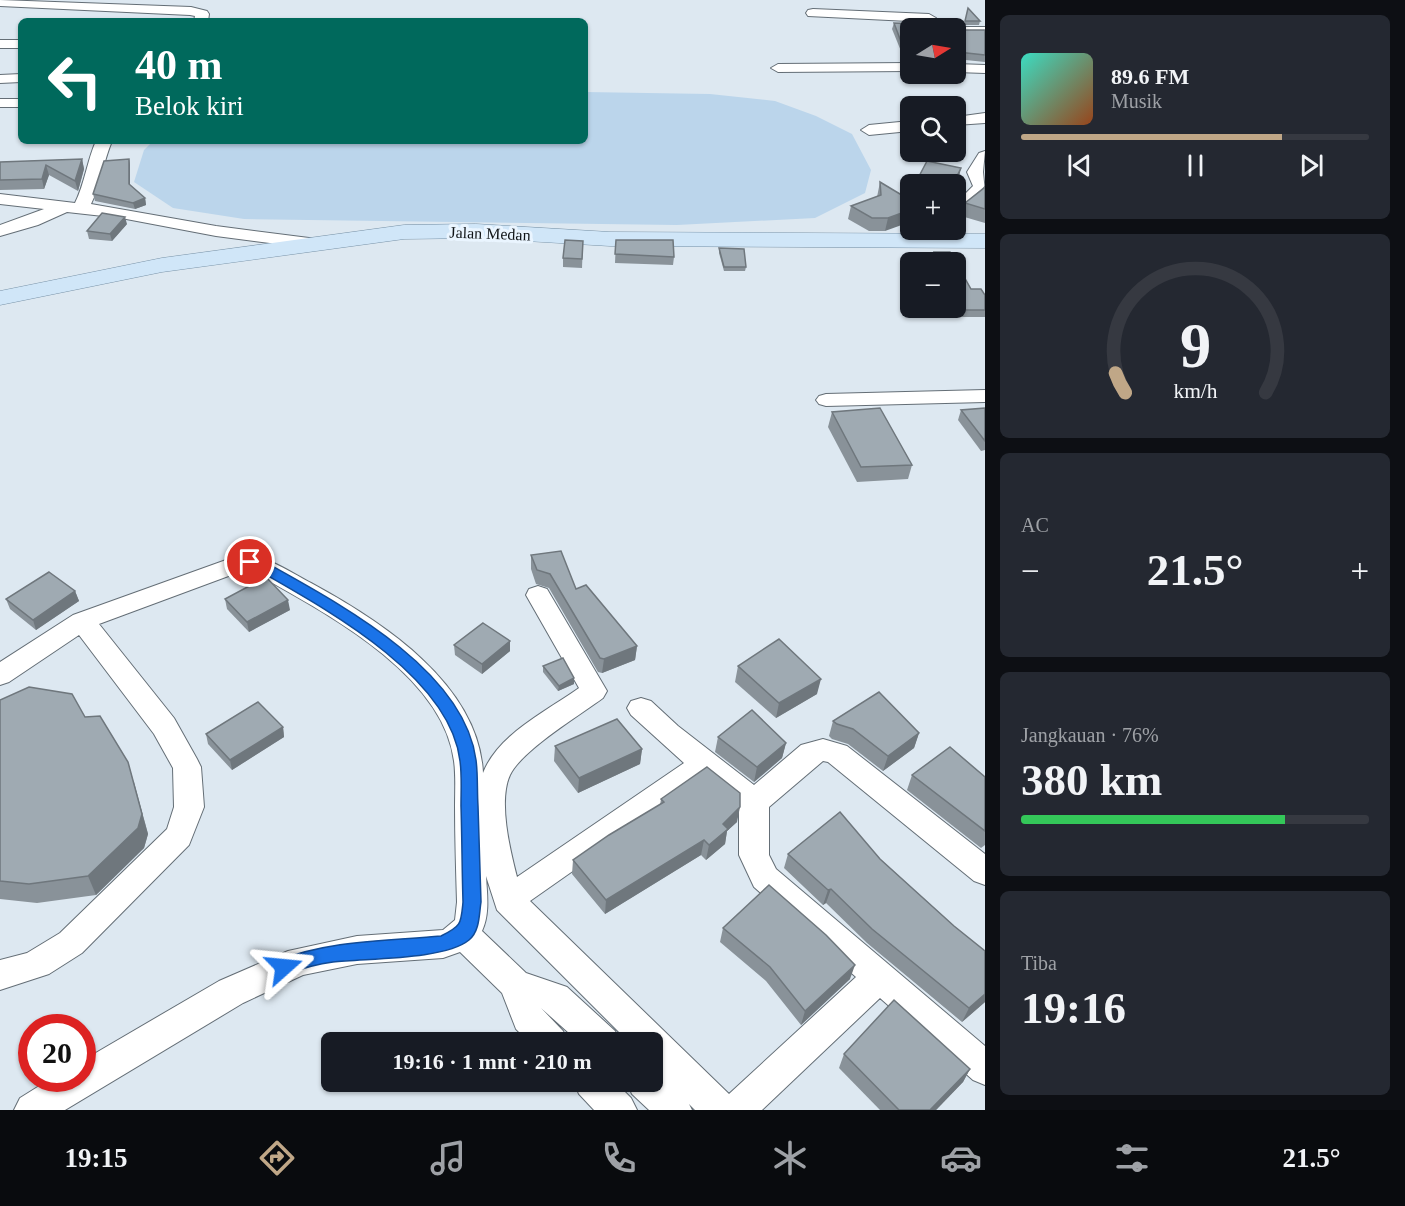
<!DOCTYPE html>
<html lang="id">
<meta charset="utf-8">
<style>
body{margin:0;font-family:Georgia,serif;background:#242831;color:#f1f3f6;height:100vh;display:flex;flex-direction:column;font-size:22px;white-space:nowrap}
*{box-sizing:border-box;margin:0}
p{font-size:20px;color:#9ea1a6}
.icon{flex:none;width:33px;height:33px;fill:none;stroke:currentColor;stroke-width:2;stroke-linecap:round;stroke-linejoin:round}
.map{position:relative;flex:1;overflow:hidden}
.side{display:flex;flex-direction:column;gap:15px;padding:15px;background:#0d0f14;width:420px}
.side>*{flex:none}
.banner{position:absolute;left:18px;top:18px;width:570px;height:126px;border-radius:9px;box-shadow:0 2px 4px #0004;background:#00695c;color:#fff;overflow:hidden}
.needle{width:39px;rotate:79deg}
.fabs{position:absolute;left:900px;top:18px;display:grid;gap:12px}
.fabs a{display:grid;place-items:center;width:66px;height:66px;border-radius:9px;background:#171b24;box-shadow:0 2px 4px #0004;font-size:30px}
.speed{position:absolute;left:18px;top:1014px;display:flex;gap:12px;font-size:30px;font-weight:700;text-align:center}
.speed>*{display:grid;place-content:center;width:78px;height:78px;border-radius:50%;background:#171b24;box-shadow:0 2px 4px #0004;line-height:1}
.speed .limit{border:9px solid #d22;background:#fff;color:#111}
.pin{position:absolute;display:grid;place-items:center;width:51px;height:51px;color:#fff;margin:-26px;border:3px solid #fff;border-radius:50%;box-shadow:0 2px 6px #0007}
.me{position:absolute;width:66px;margin:-33px;rotate:72deg;stroke-linejoin:round;filter:drop-shadow(0 0 4px #0008)}
.turn{display:flex;align-items:center;gap:21px;height:126px;padding:0 18px;font-size:27px}
.turn .icon{width:78px;height:78px;stroke-width:2.5}
.turn b{display:block;font-size:42px;line-height:51px}
.big{font-size:45px;font-weight:600;line-height:1.1}
.side .card{flex:1;display:flex;flex-direction:column;justify-content:center;gap:9px;min-width:0;padding:0 21px;border-radius:9px;background:#242831}
.side .dial{align-items:center;gap:0}
.dial svg{height:156px;overflow:visible;fill:none;stroke:#363941;stroke-width:7;stroke-linecap:round;text-anchor:middle}
.dial text{fill:#f1f3f6;stroke:none}
.song{display:flex;align-items:center;gap:18px}
.cover{width:72px;height:72px;border-radius:9px;background:linear-gradient(135deg,hsl(170 70% 55%),hsl(20 70% 35%))}
.played{height:6px;border-radius:3px;background:linear-gradient(90deg,#c0a787 75%,#363941 75%)}
.keys{display:flex;justify-content:space-around;direction:ltr}
.heat{display:flex;justify-content:space-between;align-items:center;font-size:33px;direction:ltr}
.charge{height:9px;border-radius:4px;background:linear-gradient(90deg,#34c759 76%,#363941 0)}
.trip{position:absolute;left:321px;top:1032px;width:342px;height:60px;border-radius:9px;background:#171b24;box-shadow:0 2px 4px #0004;font-weight:600;line-height:60px;text-align:center}
.tab-bar{display:flex;height:96px;justify-content:space-around;align-items:center;background:#090b0e;color:#9ea1a6}
.tab-bar .icon{width:42px;height:42px}
.tab-bar .selected{color:#c0a787}
.tab-bar b{font-size:27px;color:#f1f3f6}
main{display:flex;flex:1;min-height:0}
.map>svg:first-child{display:block}
.green{fill:#bbd5eb}
.lines{fill:none;stroke-linecap:round;stroke-linejoin:round}
.minor-casing{stroke:#646e76;stroke-width:2}
.major-casing{stroke:#7892a7;stroke-width:1}
.minor{fill:#fff;fill-rule:evenodd}
.major{fill:#d0e6f8;fill-rule:evenodd}
.wall{fill:#899299}
.shaded-wall{fill:#6f777d}
.building{fill:#9faab2;stroke:#6f777d;stroke-width:1.5}
.route{fill:#1a73e8;stroke:#114b97;stroke-width:1.5}
.labels{text-anchor:middle;stroke-width:6;stroke-linejoin:round;paint-order:stroke}
.far-street-label{font-size:16px;fill:#101417;stroke:#eaf5ff}
</style>
<main>
<div class="map">
<svg width="985" height="1110" viewBox="0 0 985 1110">
<rect width="100%" height="100%" fill="#dde8f1"/>
<polygon class="green" points="585,92 710,94 775,101 816,116 852,134 871,170 865,193 815,218 677,225 244,219 173,208 134,182 144,150 153,141 585,141"/>
<g class="lines">
<defs>
<g id="minor">
<polygon points="0,0 191,7 207,11 209,14 208,21 194,21 195,16 190,15 0,6"/>
<polygon points="813,9 929,14 936,18 929,22 808,16 806,13 808,10"/>
<polygon points="956,27 985,27 985,35 956,35 956,28 951,28"/>
<rect x="0" y="40" width="21" height="8"/>
<polygon points="910,63 910,71 778,72 771,68 778,64"/>
<polygon points="956,64 985,65 985,73 956,72"/>
<polygon points="21,74 21,82 0,83 0,75"/>
<rect x="0" y="99" width="21" height="8"/>
<polygon points="985,113 985,123 956,125 956,117"/>
<polygon points="910,121 910,131 869,135 861,130 869,125"/>
<path d="M96 141H112C103 162 101 184 91 204L216 226 309 238 315 239 318 243 315 247 309 248 216 236 121 218 67 212 38 225 0 236V225L44 209 0 204V194L75 203C85 183 87 161 96 141Z"/>
<path d="M985 151 983 172 985 192C977 202 968 213 956 216V203L973 186 967 172 979 153Z"/>
<polygon points="913,230 934,230 915,243 903,243 900,239"/>
<polygon points="985,390 985,402 826,406 819,404 816,400 819,396 826,394"/>
<path d="M240 555C267 555 288 571 311 583 381 621 479 684 483 773 498 734 547 711 579 688L526 595 529 589 538 586 547 589 607 691 603 698C580 715 521 751 510 775 498 801 510 850 517 877L684 763 631 715 627 708 631 701 641 698 651 701 678 726 754 785 801 745 823 739 847 746 985 854V885L974 881 828 762 823 761 769 807V855L776 869 985 1046V1085L973 1080 880 998 762 1110H695L689 1104 692 1110H649L632 1094 627 1082H652V1069L655 1070 652 1067V1042H629L497 910 486 876C487 894 490 914 482 931L526 973 567 987 615 1031 620 1042H579L541 1008 563 1031 568 1042H529L516 1029 502 993 460 952 443 958 357 964 303 975 243 1003 65 1110H14L20 1098 52 1078H82V1061L219 981 288 951 357 936 443 930 455 920 457 902C456 870 455 838 455 806 455 791 456 775 454 761 443 672 320 610 251 571H242L99 624 174 718 197 759 201 767 204 807 189 845 82 953 49 974 0 990V960L27 953 60 933 167 829 174 807 173 768 154 734 79 635 9 682 0 685V662L73 615ZM704 779 739 807V855L754 887 856 977 729 1094 530 901Z"/>
<polygon points="574,1082 615,1082 631,1098 637,1110 594,1110 579,1094"/>
</g>
<polygon id="major" points="476,224 610,232 985,234 985,248 610,246 476,238 404,239 162,272 0,305 0,291 162,258 404,225"/>
</defs>
<use href="#minor" class="minor-casing"/>
<use href="#major" class="major-casing"/>
<use href="#minor" class="minor"/>
<use href="#major" class="major"/>
</g>
<g class="wall">
<polygon points="968,8 980,21 979,25 964,25"/>
<polygon points="894,23 910,28 910,61 905,61 892,29"/>
<polygon points="963,30 985,30 985,62 956,59"/>
<polygon points="82,159 84,169 78,191 49,175 44,189 0,190 0,162"/>
<polygon points="129,159 130,165 130,185 145,198 146,205 135,209 95,201 93,194"/>
<polygon points="880,182 910,200 885,231 869,231 848,219 851,206 877,197"/>
<polygon points="985,186 985,223 961,216 965,203"/>
<polygon points="127,224 112,241 89,239 87,231"/>
<polygon points="616,240 674,257 673,265 615,263"/>
<polygon points="583,241 582,268 563,267 563,258"/>
<polygon points="719,248 746,267 745,271 724,271 719,253"/>
<polygon points="934,252 950,252 971,289 981,289 985,295 985,317 958,317 954,308 956,308 956,262 933,262 932,259"/>
<polygon points="985,408 985,450 981,451 958,420 961,410"/>
<polygon points="832,412 912,465 908,479 857,482 828,427"/>
<polygon points="531,555 576,589 637,646 635,660 602,673 598,672 549,588 536,584 531,569"/>
<polygon points="75,591 79,601 36,630 10,609 6,599"/>
<polygon points="225,599 290,610 249,632 227,609"/>
<polygon points="510,641 510,651 482,674 455,655 454,645"/>
<polygon points="543,666 574,678 574,684 558,691 543,672"/>
<polygon points="738,666 817,694 776,718 735,682"/>
<polygon points="0,700 85,717 134,782 148,834 144,848 96,895 37,903 0,899"/>
<polygon points="833,721 919,733 914,748 883,771 848,744 832,739 829,736"/>
<polygon points="283,727 284,737 232,770 208,744 206,734"/>
<polygon points="718,737 786,743 782,758 754,782 715,752"/>
<polygon points="555,746 642,749 640,764 578,793 554,761"/>
<polygon points="912,775 985,777 985,845 981,848 907,790"/>
<polygon points="661,799 737,822 727,831 725,844 706,860 701,855 605,914 572,874 573,860 660,805"/>
<polygon points="788,854 880,859 954,926 985,951 985,1002 962,1022 867,943 826,903 823,905 784,868"/>
<polygon points="723,928 850,979 801,1025 766,981 720,942"/>
<polygon points="844,1054 970,1069 963,1082 936,1110 880,1110 839,1068"/>
</g>
<g class="shaded-wall">
<polygon points="82,159 84,169 78,191 75,181"/>
<polygon points="129,159 130,165 130,190 129,184"/>
<polygon points="46,165 49,175 44,189 42,179"/>
<polygon points="961,168 959,177 956,184 953,184"/>
<polygon points="145,198 146,205 135,209 133,203"/>
<polygon points="910,210 910,222 885,231 888,218"/>
<polygon points="125,217 127,224 112,241 110,234"/>
<polygon points="75,591 79,601 36,630 33,620"/>
<polygon points="288,600 290,610 249,632 247,622"/>
<polygon points="510,641 510,651 482,674 482,664"/>
<polygon points="637,646 635,660 602,673 604,659"/>
<polygon points="574,678 574,684 558,691 559,686"/>
<polygon points="821,679 817,694 776,718 779,703"/>
<polygon points="283,727 284,737 232,770 230,760"/>
<polygon points="919,733 914,748 883,771 888,756"/>
<polygon points="786,743 782,758 754,782 757,767"/>
<polygon points="642,749 640,764 578,793 579,778"/>
<polygon points="128,762 148,834 144,848 96,895 88,876"/>
<polygon points="740,807 737,822 727,831 725,844 706,860 709,845 723,824"/>
<polygon points="704,840 701,855 605,914 606,900"/>
<polygon points="831,889 826,903 823,905 828,890"/>
<polygon points="855,965 850,979 801,1025 805,1011"/>
<polygon points="985,994 985,1002 962,1022 969,1008"/>
<polygon points="970,1069 963,1082 936,1110 930,1110"/>
</g>
<g class="building">
<polygon points="968,8 980,21 965,21"/>
<polygon points="894,23 925,24 927,28 910,28 910,55 906,55"/>
<polygon points="963,30 985,30 985,55 958,52"/>
<polygon points="82,159 75,181 46,165 42,179 0,180 0,162"/>
<polygon points="129,159 129,184 145,198 133,203 93,194 104,161"/>
<polygon points="927,161 961,168 953,184 915,184"/>
<polygon points="880,182 910,200 910,210 888,218 872,218 851,206 881,195"/>
<polygon points="985,186 985,209 965,203 984,188"/>
<polygon points="102,213 125,217 110,234 87,231"/>
<polygon points="565,240 583,241 582,259 563,258"/>
<polygon points="616,240 673,240 674,257 615,254"/>
<polygon points="719,248 744,249 746,267 724,267"/>
<polygon points="934,252 950,252 971,289 981,289 985,295 985,310 960,310 956,300 956,262 938,262"/>
<polygon points="880,408 912,465 861,467 832,412"/>
<polygon points="985,408 985,441 961,410"/>
<polygon points="561,551 576,589 586,585 637,646 604,659 600,658 550,574 537,570 531,555"/>
<polygon points="49,572 75,591 33,620 6,599"/>
<polygon points="266,577 288,600 247,622 225,599"/>
<polygon points="483,623 510,641 482,664 454,645"/>
<polygon points="779,639 821,679 779,703 738,666"/>
<polygon points="563,658 574,678 559,686 543,666"/>
<polygon points="29,687 72,694 85,717 100,716 128,762 142,814 138,828 88,876 29,884 0,881 0,700"/>
<polygon points="879,692 919,733 888,756 853,729 837,724 833,721"/>
<polygon points="258,702 283,727 230,760 206,734"/>
<polygon points="752,710 786,743 757,767 718,737"/>
<polygon points="617,719 642,749 579,778 555,746"/>
<polygon points="950,747 985,777 985,831 912,775"/>
<polygon points="707,767 740,793 740,807 723,824 728,829 709,845 704,840 606,900 573,860 609,835 664,802 661,799"/>
<polygon points="840,812 880,859 954,926 985,951 985,994 969,1008 872,929 831,889 828,890 788,854"/>
<polygon points="769,885 826,935 855,965 805,1011 770,967 723,928"/>
<polygon points="894,1000 970,1069 930,1110 899,1110 844,1054"/>
</g>
<path class="route" d="M250 557 263 561C336 602 464 668 476 760 478 775 477 791 478 806 479 838 480 870 481 902 479 914 480 931 469 940 445 960 366 958 333 962 316 964 300 969 284 975L277 973 275 967 277 961C329 940 387 941 441 936 462 926 461 923 463 902 462 870 462 838 461 806 461 791 462 775 460 761 450 675 322 607 254 568L245 565 243 562 245 559Z"/>
<g class="labels">
<g class="far-street-label">
<text transform="translate(490 233) rotate(2)" y="6">Jalan Medan</text>
</g>
</g>
</svg>
<div class="fabs">
<a><svg class="needle" viewBox="-14 -14 28 28"><path d="M0-13l5 13h-10z" fill="#e53935"/><path d="M0 13l5-13h-10z" fill="#9ea1a6"/></svg></a>
<a><svg class="icon" aria-label="search" viewBox="0 0 24 24"><circle cx="10" cy="10" r="6"/><path d="M15 15l6 6"/></svg></a>
<a>+</a>
<a>−</a>
</div>
<div class="speed"><div class="limit">20</div></div>
<div class="pin" style="left:250px;top:562px;background:#d93025"><svg class="icon" aria-label="arrive" viewBox="0 0 24 24"><path d="M6 21V4h12l-3 4 3 4H6"/></svg></div>
<svg class="me" style="left:284px;top:967px" viewBox="-20 -20 40 40"><path d="M0-17L14 15 0 8-14 15z" fill="#1a73e8" stroke="#fff" stroke-width="4"/></svg>
<div class="trip">19:16 · 1 mnt · 210 m</div>
<div class="banner">
<div class="turn"><svg class="icon" aria-label="left" viewBox="0 0 24 24"><path d="M17 20v-9H6M10 6l-5 5 5 5"/></svg><div><b>40 m</b>Belok kiri</div></div>
</div>
</div>
<section class="side">
<div class="card">
<div class="song"><i class="cover"></i><div><b>89.6 FM</b><p>Musik</p></div></div>
<div class="played"></div>
<div class="keys"><svg class="icon" aria-label="previous" viewBox="0 0 24 24"><path d="M18 5L8 12l10 7zM5 5v14"/></svg><svg class="icon" aria-label="pause" viewBox="0 0 24 24"><path d="M8 5v14M16 5v14"/></svg><svg class="icon" aria-label="next" viewBox="0 0 24 24"><path d="M6 5l10 7-10 7zM19 5v14"/></svg></div>
</div>
<div class="card dial"><svg viewBox="0 0 100 80">
<path d="M14 69A42 42 0 1 1 86 69"/>
<path d="M14 69A42 42 0 0 1 9 59" stroke="#c0a787"/>
<text x="50" y="56" font-size="32" font-weight="700">9</text>
<text x="50" y="72" font-size="11">km/h</text>
</svg></div>
<div class="card"><p>AC</p>
<div class="heat"><a>−</a><b class="big">21.5°</b><a>+</a></div>
</div>
<div class="card"><p>Jangkauan · 76%</p><b class="big">380 km</b><div class="charge"></div></div>
<div class="card"><p>Tiba</p><b class="big">19:16</b></div>
</section>
</main>
<nav class="tab-bar">
<b>19:15</b>
<svg class="icon selected" aria-label="directions" viewBox="0 0 24 24"><path d="M12 3l9 9-9 9-9-9zM9 14v-3h6M13 9l2 2-2 2"/></svg>
<svg class="icon" aria-label="music" viewBox="0 0 24 24"><path d="M9 18V5l10-2v13"/><circle cx="6" cy="18" r="3"/><circle cx="16" cy="16" r="3"/></svg>
<svg class="icon" aria-label="phone" viewBox="0 0 24 24"><path d="M5 4h4l2 5-3 2q2 4 5 5l2-3 5 2v4C11 20 4 13 5 4z"/></svg>
<svg class="icon" aria-label="climate" viewBox="0 0 24 24"><path d="M12 3v18M4 7l16 10M4 17L20 7"/></svg>
<svg class="icon" aria-label="car" viewBox="0 0 24 24"><path d="M5 17H2v-5l4-1 3-4h7l3 4 3 1v5h-3M9 17h6M6 11h13"/><circle cx="7" cy="17" r="2"/><circle cx="17" cy="17" r="2"/></svg>
<svg class="icon" aria-label="filters" viewBox="0 0 24 24"><path d="M4 7h16M4 17h16"/><circle cx="9" cy="7" r="2"/><circle cx="15" cy="17" r="2"/></svg>
<b>21.5°</b>
</nav>
